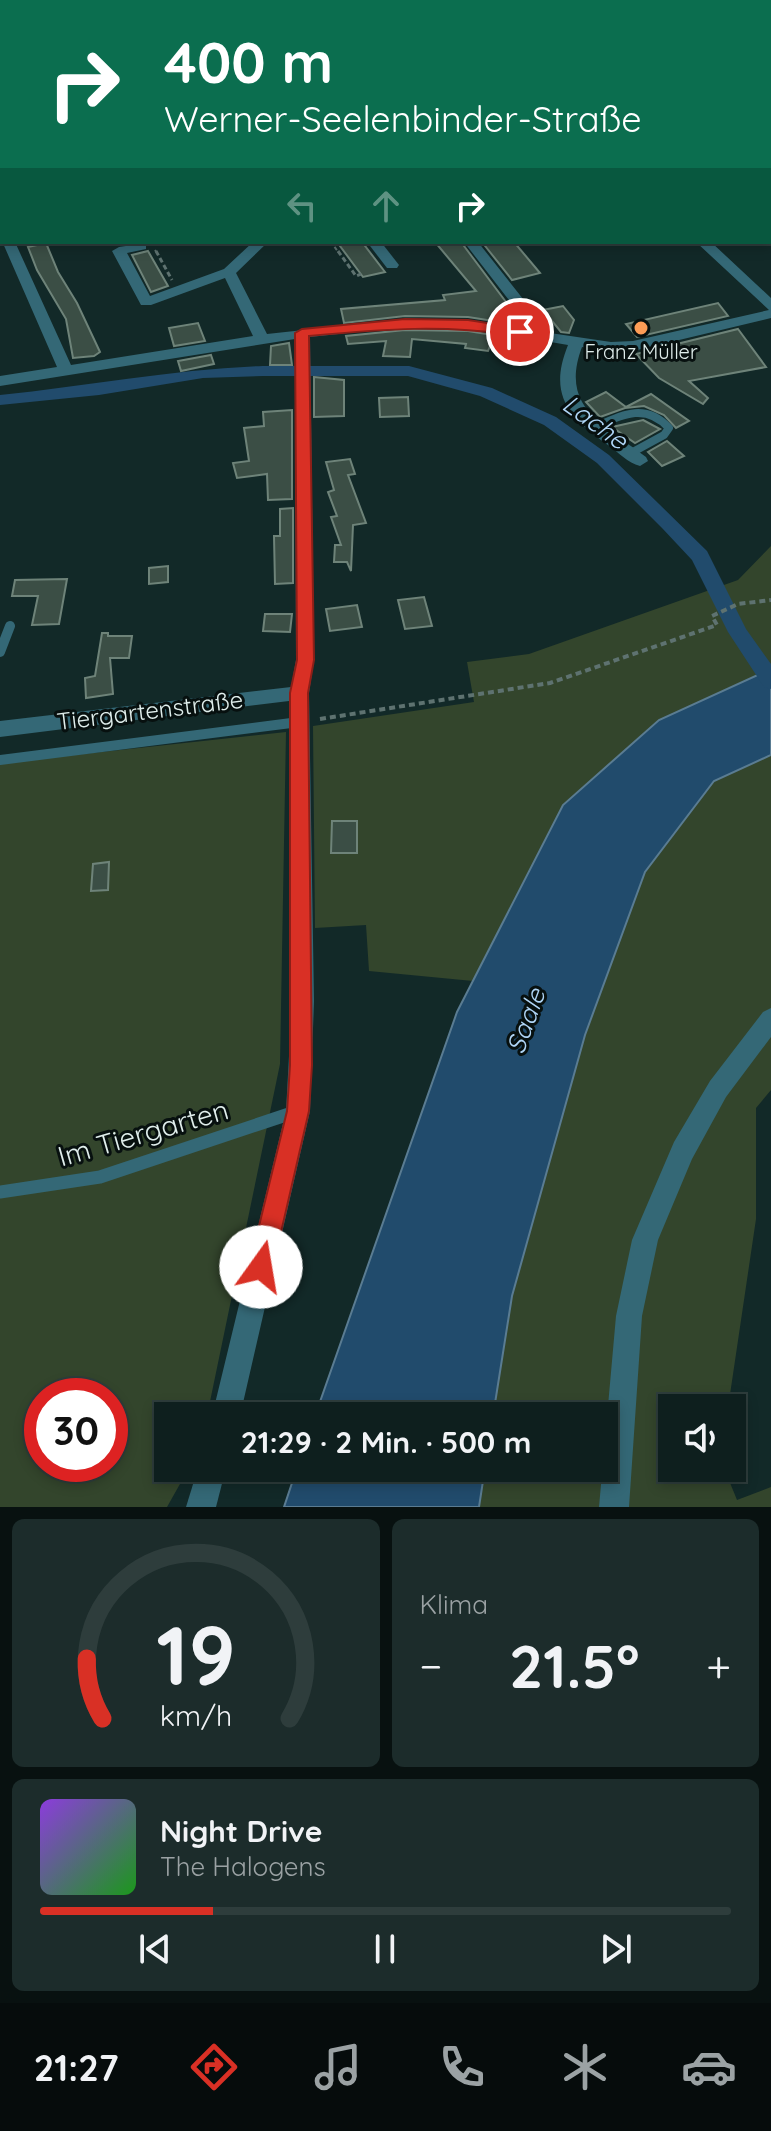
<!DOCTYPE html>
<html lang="de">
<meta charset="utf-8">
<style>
body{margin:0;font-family:Quicksand,sans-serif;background:#1c2c2b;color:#f1f3f6;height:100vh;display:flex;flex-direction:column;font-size:30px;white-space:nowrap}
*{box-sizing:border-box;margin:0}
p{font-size:26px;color:#9ba2a4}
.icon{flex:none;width:44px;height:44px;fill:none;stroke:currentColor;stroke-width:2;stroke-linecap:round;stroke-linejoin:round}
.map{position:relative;height:1507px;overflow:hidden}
.panel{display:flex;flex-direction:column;gap:12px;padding:12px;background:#081110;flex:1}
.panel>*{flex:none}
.banner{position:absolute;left:0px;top:0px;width:772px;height:244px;box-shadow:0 4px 12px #0003,0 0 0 2px #2e3d3c;background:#0b6e4f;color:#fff;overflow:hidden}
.fabs{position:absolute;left:658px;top:1394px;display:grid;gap:16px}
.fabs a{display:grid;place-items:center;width:88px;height:88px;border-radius:0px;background:#0e1f1e;box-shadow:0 4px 12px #0003,0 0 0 2px #2e3d3c;font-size:40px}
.speed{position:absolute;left:24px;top:1378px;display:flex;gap:16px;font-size:40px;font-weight:700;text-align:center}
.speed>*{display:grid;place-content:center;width:104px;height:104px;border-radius:50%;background:#0e1f1e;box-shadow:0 4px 12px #0003,0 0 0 2px #2e3d3c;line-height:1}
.speed .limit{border:12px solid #d22;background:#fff;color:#111}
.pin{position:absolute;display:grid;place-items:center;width:68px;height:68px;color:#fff;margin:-34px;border:4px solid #fff;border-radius:50%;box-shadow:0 2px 8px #0007}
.me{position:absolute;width:88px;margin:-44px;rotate:13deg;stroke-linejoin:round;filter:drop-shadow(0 0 6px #0008)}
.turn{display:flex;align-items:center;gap:28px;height:168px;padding:0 32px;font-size:36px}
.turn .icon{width:104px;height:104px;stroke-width:2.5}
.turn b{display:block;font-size:56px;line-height:68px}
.lanes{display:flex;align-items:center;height:76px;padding:0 32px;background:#0003;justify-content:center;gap:40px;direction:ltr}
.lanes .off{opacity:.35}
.big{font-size:60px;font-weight:700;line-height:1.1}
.panel .card{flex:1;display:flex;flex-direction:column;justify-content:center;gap:12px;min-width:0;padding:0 28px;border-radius:12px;background:#1c2c2b}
.panel .dial{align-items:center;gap:0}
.dial svg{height:208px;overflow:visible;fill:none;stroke:#2e3d3c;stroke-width:7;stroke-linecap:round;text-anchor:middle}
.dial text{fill:#f1f3f6;stroke:none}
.song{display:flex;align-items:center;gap:24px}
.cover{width:96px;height:96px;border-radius:12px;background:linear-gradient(135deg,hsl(270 70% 55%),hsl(120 70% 35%))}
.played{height:8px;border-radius:4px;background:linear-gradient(90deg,#d93025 25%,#2e3d3c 25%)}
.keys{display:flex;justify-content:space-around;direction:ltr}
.heat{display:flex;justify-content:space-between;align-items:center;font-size:44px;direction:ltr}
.panel .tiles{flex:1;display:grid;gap:12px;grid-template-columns:1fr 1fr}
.card:last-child{grid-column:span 2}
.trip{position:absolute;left:154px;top:1402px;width:464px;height:80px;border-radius:0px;background:#0e1f1e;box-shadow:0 4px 12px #0003,0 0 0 2px #2e3d3c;font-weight:700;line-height:80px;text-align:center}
.dock{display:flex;height:128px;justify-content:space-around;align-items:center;background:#060c0c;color:#9ba2a4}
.dock .icon{width:56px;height:56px}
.dock .current{color:#d93025}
.dock b{font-size:36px;color:#f1f3f6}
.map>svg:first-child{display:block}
.green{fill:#33452c;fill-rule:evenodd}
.water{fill:#214b6c;stroke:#5a7c92;stroke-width:2}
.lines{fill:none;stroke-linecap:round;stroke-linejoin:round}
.canal{fill:#214b6c;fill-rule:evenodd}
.building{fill:#3b4e45;stroke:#6e8379;stroke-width:2}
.path-far2{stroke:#5e7270;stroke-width:2;stroke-dasharray:4 2;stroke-linecap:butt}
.path-far1{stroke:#5e7270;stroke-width:3;stroke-dasharray:5 3;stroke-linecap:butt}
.path{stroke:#5e7270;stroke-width:4;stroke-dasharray:6 4;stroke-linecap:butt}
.lane-far2{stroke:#346876;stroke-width:8}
.lane-far1{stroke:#346876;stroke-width:10}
.lane{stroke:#346876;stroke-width:13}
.street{fill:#346876;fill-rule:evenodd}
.secondary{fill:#338ea4;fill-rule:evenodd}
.primary{fill:#2cabc8;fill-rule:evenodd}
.route{fill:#d93025;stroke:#8d1f18;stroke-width:2}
.poi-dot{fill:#fd9c56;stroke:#07100f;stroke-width:3}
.labels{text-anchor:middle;stroke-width:6;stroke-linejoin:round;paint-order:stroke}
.far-poi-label{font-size:20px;fill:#e0eeec;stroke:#07100f}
.street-label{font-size:24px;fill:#e0eeec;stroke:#07100f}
.water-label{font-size:26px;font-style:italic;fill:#afd5f6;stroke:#07100f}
.near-street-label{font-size:28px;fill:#e0eeec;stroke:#07100f}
</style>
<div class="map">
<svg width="771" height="1507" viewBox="0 0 771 1507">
<rect width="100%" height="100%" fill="#122928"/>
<g class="green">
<polygon points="771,546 771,669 659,720 563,805 473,981 369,971 366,925 315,928 313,726 474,702 467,662 529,654 738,580"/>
<path d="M286 732 280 1064 207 1416H168V1468H189L167 1507H0V763ZM42 1396H110V1464H42Z"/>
<polygon points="771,755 771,1090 756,1108 756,1219 728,1408 672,1408 672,1468 724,1468 737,1500 771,1487 771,1507 479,1507 485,1468 604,1468 604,1416 493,1416 512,1296 585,1035 645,871 714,781"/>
</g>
<g class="water">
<polygon points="771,669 771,755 714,781 645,872 585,1035 512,1296 493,1416 315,1416 457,1012 563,805 659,720"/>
<polygon points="297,1468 485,1468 479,1507 284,1507"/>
</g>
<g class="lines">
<path class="canal" d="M263 366H409L492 388 556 417 609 455 707 551 746 629 771 664V689L764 687 728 632 692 560 662 528 597 463 544 425 480 396 408 376H263L203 378 99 395 0 405V395C88 386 175 369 263 366Z"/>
</g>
<g class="building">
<polygon points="337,242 362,242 385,272 363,277"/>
<polygon points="435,242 461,242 509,306 498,317 500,322 468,317 405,316 344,323 341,309 445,300 443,295 476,291"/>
<polygon points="482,242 514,242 540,273 512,280"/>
<polygon points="46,243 58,272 77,303 100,352 94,356 73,358 66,319 37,270 28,247"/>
<polygon points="148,251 168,286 151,292 132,255"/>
<polygon points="718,303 728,316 637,337 626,324"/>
<polygon points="563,306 574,320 569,333 561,332 543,310"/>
<polygon points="198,323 205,341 174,346 169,328"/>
<polygon points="738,329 766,367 689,381 708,398 703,404 659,378 636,354"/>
<polygon points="405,330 468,331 505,337 509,349 490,346 488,351 465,348 466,344 412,339 410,357 383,356 386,341 348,344 346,336"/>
<polygon points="289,343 292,365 270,365 271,346"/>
<polygon points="211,355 214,364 181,371 178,361"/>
<polygon points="314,377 344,380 344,416 314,417"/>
<polygon points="606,392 626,407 651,394 689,421 676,428 664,415 644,406 625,408 600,417 586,402"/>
<polygon points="408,397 409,416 380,417 379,398"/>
<polygon points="292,410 292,499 268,500 267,474 237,478 233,463 249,461 244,428 264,426 263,412"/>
<polygon points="643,420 660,429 635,443 612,427"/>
<polygon points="667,441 684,456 662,466 648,452"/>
<polygon points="350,459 355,474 348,475 366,523 353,525 351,571 347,562 334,562 335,545 341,545 331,517 337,516 328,492 334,490 326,462"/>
<polygon points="293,508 293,583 275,584 274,536 280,536 280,509"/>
<polygon points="168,566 168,582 149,584 149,568"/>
<polygon points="67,579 59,624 32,625 38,596 12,596 15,580"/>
<polygon points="424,597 432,626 405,629 398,600"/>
<polygon points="357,605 362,627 330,631 326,609"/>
<polygon points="265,614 292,614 290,632 263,631"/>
<polygon points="102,633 108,633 108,636 132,636 129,658 110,658 113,694 86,698 85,678 95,676"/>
<polygon points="332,821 357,821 357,853 331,853"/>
<polygon points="109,862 108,890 91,891 93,864"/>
</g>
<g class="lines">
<g class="path-far2">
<polyline points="29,2 33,0"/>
<polyline points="331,242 339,253"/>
<polyline points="155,250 157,253"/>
</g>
<g class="path-far1">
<polyline points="156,251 172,280"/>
<polyline points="338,251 356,276 361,274"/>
</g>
<polyline class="path" points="320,719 550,683 717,625 712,616 738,604 771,600"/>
<path class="lane-far2" d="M598 426C624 413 647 404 669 428L664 435 631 453"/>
<g class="lane-far1">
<polyline points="0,652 10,626"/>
<polyline points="0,760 299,722"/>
</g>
<polyline class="lane" points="0,1192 100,1177 298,1111"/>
<g class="street">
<polygon points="0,0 12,0 2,2 2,5"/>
<polygon points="62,0 72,0 73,2 61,2"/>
<rect x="0" y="220" width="2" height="12"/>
<path d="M2 241 15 242 71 365 253 336 225 278 151 305H141L112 251 119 247 146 243V249L127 253 150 296 224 269 253 242H268L236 273 267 334 405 319 468 320 532 330 464 242H478L550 333 611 342 633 341 769 310 696 242H711L771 298V318L633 351 611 352 582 347C559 408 604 425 646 457L648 461 640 466C628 463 618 452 608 445 568 416 548 395 568 345L468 328 405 327 310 337 314 660 309 693 314 1001 310 1111 240 1416H212L286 1111 292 1001 289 701 0 737V721L291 687 296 660 295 339 0 386V376L57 367Z"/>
<polygon points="367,242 381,242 399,265 397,268 387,268"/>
<polygon points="771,1008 771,1037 726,1097 692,1159 658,1240 642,1316 629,1507 599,1507 616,1316 632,1240 674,1142 710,1081 763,1012"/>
<polygon points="198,1468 226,1468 216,1507 186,1507"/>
</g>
<g class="secondary">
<polygon points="86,0 96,0 98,2 86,2"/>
<polygon points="2,175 2,183 0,184 0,176"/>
</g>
<g class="primary">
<polygon points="615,0 626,0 628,2 616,2"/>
<rect x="770" y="168" width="1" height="9"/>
</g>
</g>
<path class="route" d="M405 319 468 320 520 328 526 332 520 336C444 324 385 329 309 336L314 660 308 693 312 1065 309 1111 273 1267 269 1275 261 1279 252 1275 249 1267 287 1111 290 1065V693L297 660 295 333 302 329Z"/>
<circle class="poi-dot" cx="641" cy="328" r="8"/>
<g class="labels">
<g class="far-poi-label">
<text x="641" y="359">Franz Müller</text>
</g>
<g class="street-label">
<text transform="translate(150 711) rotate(-7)" y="8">Tiergartenstraße</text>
</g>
<g class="water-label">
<text transform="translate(595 422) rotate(36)" y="9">Lache</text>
<text transform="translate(526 1021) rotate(-70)" y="9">Saale</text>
</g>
<g class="near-street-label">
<text transform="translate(143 1133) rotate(-16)" y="10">Im Tiergarten</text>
</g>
</g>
</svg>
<div class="fabs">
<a><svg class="icon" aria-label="sound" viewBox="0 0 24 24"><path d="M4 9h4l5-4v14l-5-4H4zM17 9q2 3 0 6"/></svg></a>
</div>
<div class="speed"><div class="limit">30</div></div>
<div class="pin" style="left:520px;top:332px;background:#d93025"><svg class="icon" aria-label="arrive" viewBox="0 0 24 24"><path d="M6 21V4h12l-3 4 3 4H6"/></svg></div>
<svg class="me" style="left:261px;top:1267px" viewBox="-20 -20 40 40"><circle r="19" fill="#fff"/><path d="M0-13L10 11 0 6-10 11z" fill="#d93025"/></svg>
<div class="trip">21:29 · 2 Min. · 500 m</div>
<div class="banner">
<div class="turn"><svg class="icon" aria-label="right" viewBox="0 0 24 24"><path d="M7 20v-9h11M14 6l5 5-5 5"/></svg><div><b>400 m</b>Werner-Seelenbinder-Straße</div></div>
<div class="lanes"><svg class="icon off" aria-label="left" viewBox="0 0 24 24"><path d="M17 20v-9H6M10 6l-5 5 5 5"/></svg><svg class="icon off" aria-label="ahead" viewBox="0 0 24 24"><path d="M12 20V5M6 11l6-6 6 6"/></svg><svg class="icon" aria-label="right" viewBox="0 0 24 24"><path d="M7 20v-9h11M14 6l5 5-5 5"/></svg></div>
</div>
</div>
<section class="panel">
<div class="tiles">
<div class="card dial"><svg viewBox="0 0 100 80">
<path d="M14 69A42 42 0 1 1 86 69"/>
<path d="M14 69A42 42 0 0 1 8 46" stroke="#d93025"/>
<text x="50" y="56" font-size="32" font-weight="700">19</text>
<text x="50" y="72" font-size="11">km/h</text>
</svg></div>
<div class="card"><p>Klima</p>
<div class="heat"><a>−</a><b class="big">21.5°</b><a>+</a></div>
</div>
<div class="card">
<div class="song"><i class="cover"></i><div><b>Night Drive</b><p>The Halogens</p></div></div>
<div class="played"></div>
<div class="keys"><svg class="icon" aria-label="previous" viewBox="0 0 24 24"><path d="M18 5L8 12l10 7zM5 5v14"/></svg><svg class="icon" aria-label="pause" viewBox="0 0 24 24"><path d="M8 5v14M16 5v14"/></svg><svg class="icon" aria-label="next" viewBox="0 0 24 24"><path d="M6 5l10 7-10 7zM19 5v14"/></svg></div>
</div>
</div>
</section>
<nav class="dock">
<b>21:27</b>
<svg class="icon current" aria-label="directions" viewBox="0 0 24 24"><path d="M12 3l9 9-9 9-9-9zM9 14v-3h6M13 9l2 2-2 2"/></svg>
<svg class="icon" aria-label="music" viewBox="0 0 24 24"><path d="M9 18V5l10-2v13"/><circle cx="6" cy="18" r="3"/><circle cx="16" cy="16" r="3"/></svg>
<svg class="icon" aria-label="phone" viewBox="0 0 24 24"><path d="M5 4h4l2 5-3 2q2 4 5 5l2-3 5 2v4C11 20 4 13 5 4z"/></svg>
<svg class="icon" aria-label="climate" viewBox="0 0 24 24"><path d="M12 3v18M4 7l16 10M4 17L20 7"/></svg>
<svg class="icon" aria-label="car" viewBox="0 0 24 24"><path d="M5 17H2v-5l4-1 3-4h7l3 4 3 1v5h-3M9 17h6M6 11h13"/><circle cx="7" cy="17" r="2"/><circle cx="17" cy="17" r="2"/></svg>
</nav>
